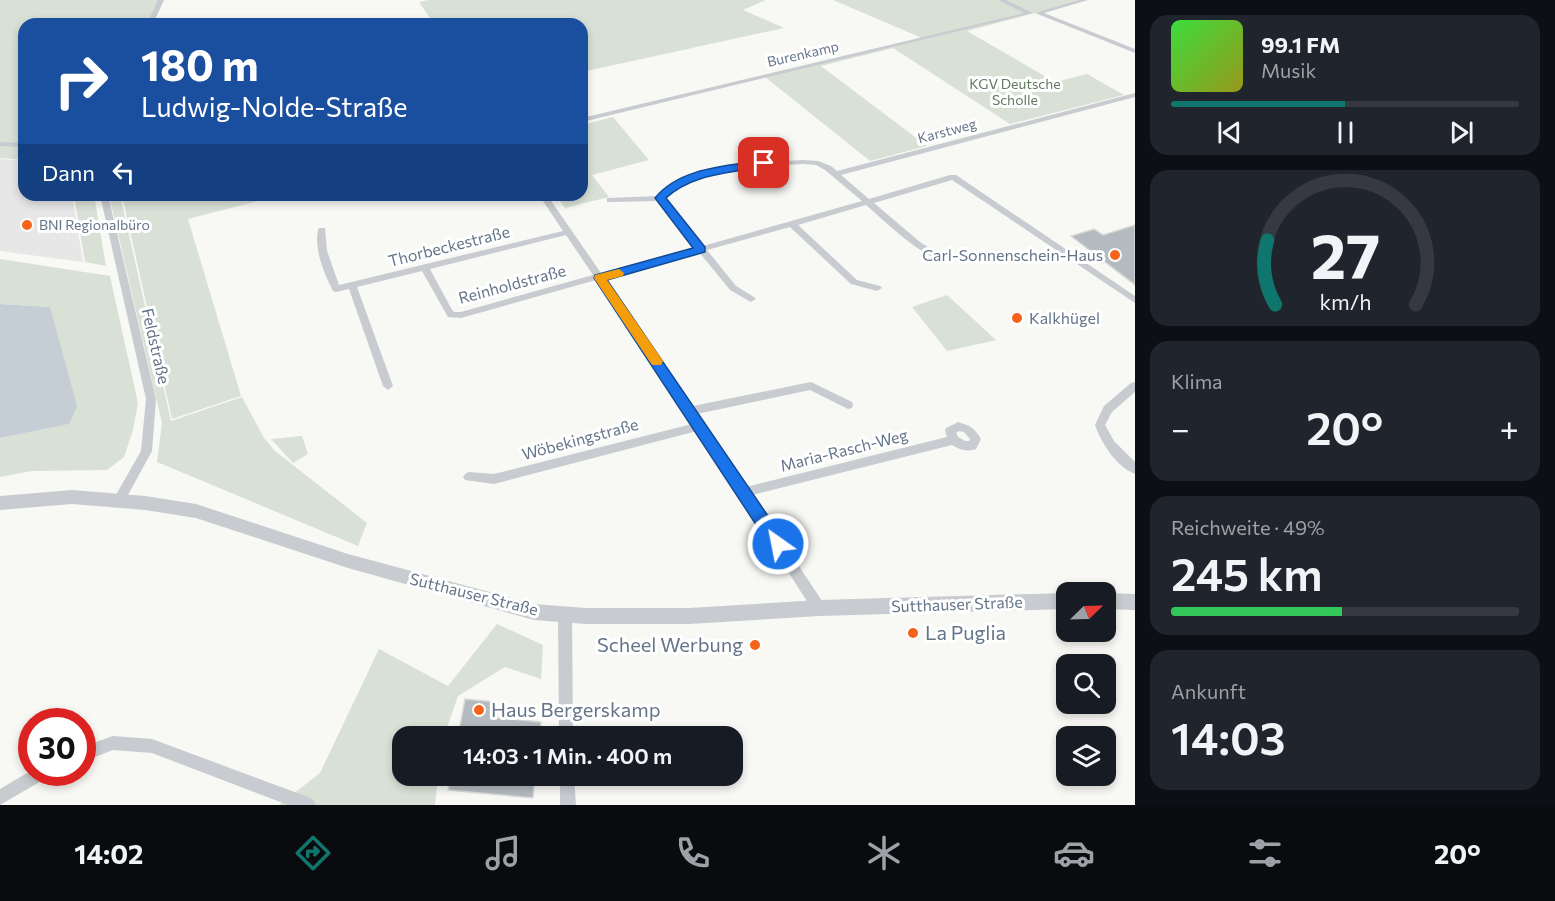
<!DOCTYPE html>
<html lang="de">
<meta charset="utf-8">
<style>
body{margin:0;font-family:Commissioner,sans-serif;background:#20242c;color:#f1f3f6;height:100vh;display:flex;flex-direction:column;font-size:22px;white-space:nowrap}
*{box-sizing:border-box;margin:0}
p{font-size:20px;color:#9ea1a6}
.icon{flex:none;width:33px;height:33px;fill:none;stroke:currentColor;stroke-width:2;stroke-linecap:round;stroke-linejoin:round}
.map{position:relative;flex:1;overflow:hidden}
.panel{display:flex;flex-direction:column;gap:15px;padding:15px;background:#0d0f14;width:420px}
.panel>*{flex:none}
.top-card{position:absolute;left:18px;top:18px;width:570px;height:183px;border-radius:18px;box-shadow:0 3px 9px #0003;background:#1a4fa0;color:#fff;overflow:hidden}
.needle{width:39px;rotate:67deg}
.controls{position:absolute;left:1056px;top:582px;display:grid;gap:12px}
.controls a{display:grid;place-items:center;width:60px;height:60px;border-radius:12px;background:#171b24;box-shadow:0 3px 9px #0003;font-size:30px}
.speed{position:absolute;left:18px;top:708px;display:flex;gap:12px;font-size:30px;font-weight:700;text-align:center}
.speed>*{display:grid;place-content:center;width:78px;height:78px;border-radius:50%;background:#171b24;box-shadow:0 3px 9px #0003;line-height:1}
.speed .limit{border:9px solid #d22;background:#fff;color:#111}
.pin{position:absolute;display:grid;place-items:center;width:51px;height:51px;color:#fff;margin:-26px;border-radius:12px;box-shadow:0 3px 9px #0006}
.me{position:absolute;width:66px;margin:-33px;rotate:327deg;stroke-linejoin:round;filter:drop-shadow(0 0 4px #0008)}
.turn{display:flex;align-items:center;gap:21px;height:126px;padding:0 24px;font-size:27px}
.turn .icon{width:78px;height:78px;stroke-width:2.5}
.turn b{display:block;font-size:42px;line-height:51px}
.then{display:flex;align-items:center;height:57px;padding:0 24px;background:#0003;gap:12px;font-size:22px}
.big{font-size:45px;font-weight:600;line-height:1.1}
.panel .tile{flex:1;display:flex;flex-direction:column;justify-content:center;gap:9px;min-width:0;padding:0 21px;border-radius:18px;background:#20242c}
.panel .dial{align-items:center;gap:0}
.dial svg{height:156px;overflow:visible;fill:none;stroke:#363941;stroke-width:7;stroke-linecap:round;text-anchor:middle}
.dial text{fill:#f1f3f6;stroke:none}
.song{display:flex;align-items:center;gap:18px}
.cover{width:72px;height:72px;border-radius:9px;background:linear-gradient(135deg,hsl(120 70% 55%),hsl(60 70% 35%))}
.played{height:6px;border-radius:3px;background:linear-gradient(90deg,#0f766e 50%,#363941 50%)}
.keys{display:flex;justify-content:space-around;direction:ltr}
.heat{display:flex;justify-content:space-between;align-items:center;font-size:33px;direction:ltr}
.charge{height:9px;border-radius:4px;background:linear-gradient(90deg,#34c759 49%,#363941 0)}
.trip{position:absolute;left:392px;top:726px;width:351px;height:60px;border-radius:18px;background:#171b24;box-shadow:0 3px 9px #0003;font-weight:600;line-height:60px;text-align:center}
.tabs{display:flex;height:96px;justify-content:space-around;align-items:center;background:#090b0e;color:#9ea1a6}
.tabs .icon{width:42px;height:42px}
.tabs .active{color:#0f766e}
.tabs b{font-size:27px;color:#f1f3f6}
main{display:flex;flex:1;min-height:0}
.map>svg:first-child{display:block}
.built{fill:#e6e7e6}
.green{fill:#d9e1d6}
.water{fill:#c4ced4}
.building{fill:#b3bac0;stroke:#dadad7;stroke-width:1.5}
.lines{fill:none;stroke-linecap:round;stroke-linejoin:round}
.minor{fill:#c8cbcf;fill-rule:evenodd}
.tertiary{fill:#c8cbcf;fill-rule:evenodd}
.route{fill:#1a73e8;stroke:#114b97;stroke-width:1.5}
.slow{fill:#f59e0b}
.poi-dot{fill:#f46319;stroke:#fff;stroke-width:2}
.labels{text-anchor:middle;stroke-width:6;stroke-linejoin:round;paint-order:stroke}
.far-street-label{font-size:14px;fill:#647589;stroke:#fff}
.far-park-label{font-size:14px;fill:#627a60;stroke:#fff}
.far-poi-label{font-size:14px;fill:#647589;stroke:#fff;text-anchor:start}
.street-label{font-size:16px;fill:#647589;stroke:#fff}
.poi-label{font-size:16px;fill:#647589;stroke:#fff;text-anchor:end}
.near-poi-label{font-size:20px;fill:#647589;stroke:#fff;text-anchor:start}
</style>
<main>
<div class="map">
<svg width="1135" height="805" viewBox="0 0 1135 805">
<rect width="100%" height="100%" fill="#f8f8f5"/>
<polygon class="built" points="0,159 24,161 24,195 72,195 83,262 0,251"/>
<g class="green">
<polygon points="0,0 162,0 153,19 145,21 144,24 24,24 24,160 0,158"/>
<polygon points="428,0 766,0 743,10 784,28 582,72 582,24 434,24 419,2"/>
<polygon points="833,0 1084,0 967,31 1055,82 1087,74 1124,95 1010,124 893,48 821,66 927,146 870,161 765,77 922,38"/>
<polygon points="613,117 649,160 592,175 609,197 565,208 556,195 582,195 582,125"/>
<polygon points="74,195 94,195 106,266 85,262"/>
<polygon points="109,195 120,195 171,421 242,397 264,438 275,451 367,523 358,546 157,462 162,423"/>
<polygon points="122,195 281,195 188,219 241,396 172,419"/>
<polygon points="0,259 110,276 138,403 133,430 124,457 107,470 32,471 0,477 0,438 68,424 50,307 0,304"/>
<polygon points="947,295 996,340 997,340 947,351 912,307"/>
<polygon points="302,436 308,454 293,463 271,439"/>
<polygon points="497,624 543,645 541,679 505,667 458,696 444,736 402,736 402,776 438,776 435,805 279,805 320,773 379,649 448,686"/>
</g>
<polygon class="water" points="0,304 50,307 77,406 69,424 0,438"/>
<g class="building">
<polygon points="1135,225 1135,285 1071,236 1094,229 1103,235"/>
<polygon points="465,699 496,702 494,717 541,722 540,736 458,736"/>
<polygon points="451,776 535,776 533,798 448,790"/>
</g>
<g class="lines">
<g class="minor">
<polygon points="158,0 164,0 153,24 147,24"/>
<polygon points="998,0 1006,0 1033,13 582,122 582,118 1024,13"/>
<polygon points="1079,0 1088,0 1044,13 1135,49 1135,53 1035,13"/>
<path d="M1135 93V97L841 175 869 199 950 175H956L1135 296V303L952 180 874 203 920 242 939 254V258C924 259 880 217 866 205L798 225 857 280 880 286 882 288 877 291 851 284 790 227 707 250 736 286 754 297 756 299 751 302 730 290 699 252 604 278 693 406 811 382 852 402 853 405 852 408 848 409 810 390 697 414 746 487 947 437 945 431 946 428 958 422C969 425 975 428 981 439L976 449C967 452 960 450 952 445L752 495 824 604 825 608 824 612 819 614 814 612 697 431 494 484 465 480 463 477 465 474 469 472 494 474 692 424 596 280 461 318 448 317 422 271 357 287 393 386 388 390 383 386 349 289 336 292 333 291C324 273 314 250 318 230L319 228H325L327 251 339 285 563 231 539 195H547L601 273 696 248 658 201 610 202H607V198L658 196 668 186 689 175 733 164 803 160 818 161 831 166 837 171ZM803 164 816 165 825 170 862 201 703 246 664 198C701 164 756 167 803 164ZM566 235 593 275 461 312H454L451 308 430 269ZM959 431 964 432 970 439 969 441H965L958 437 956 433Z"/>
<polygon points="0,142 24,143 24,147 0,146"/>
<polygon points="100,195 108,195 156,399 152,451 123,504 119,505 115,504 113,500 141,451 146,399"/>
<path d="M1135 382V392L1112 412 1105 425 1114 441 1135 462V474C1116 466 1102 444 1095 425L1104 406 1131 383Z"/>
<polygon points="565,609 570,610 572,615 573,736 559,736 558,615 560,610"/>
<polygon points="113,736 152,739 308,797 313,800 316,805 288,805 152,753 113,750 82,762 82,747"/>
<polygon points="32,770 32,772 50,772 48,777 0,805 0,789"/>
<polygon points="560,776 574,776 576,805 560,805"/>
</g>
<g class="tertiary">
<polygon points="72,490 145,496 196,504 348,554 534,604 586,608 689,608 819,600 1066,593 1066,609 819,616 689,624 586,624 534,620 348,568 196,518 145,510 72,504 0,510 0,496"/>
<polygon points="1106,593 1135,594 1135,610 1106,609"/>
</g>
</g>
<path class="route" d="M764 160 769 163 768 165C732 174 694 172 666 198L705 247V252L607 280 783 538 786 544 783 549 778 551 772 549 594 278 595 275 693 248 655 198C680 167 728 166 764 160Z"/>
<polygon class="slow" points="619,269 624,273 623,276 607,280 661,358 663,361 661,365 652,365 594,278 595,275"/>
<g class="poi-dot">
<circle cx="27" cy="225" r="6"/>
<circle cx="1115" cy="255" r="6"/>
<circle cx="1017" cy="318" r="6"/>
<circle cx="913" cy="633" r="6"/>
<circle cx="755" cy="645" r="6"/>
<circle cx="479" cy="710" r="6"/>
</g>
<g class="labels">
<g class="far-street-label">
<text transform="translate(803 54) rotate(-13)" y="5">Burenkamp</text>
<text transform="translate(947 131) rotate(-15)" y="5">Karstweg</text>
</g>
<g class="far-park-label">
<text x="1015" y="89">KGV Deutsche<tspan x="1015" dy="16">Scholle</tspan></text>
</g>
<g class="far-poi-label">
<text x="39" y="230">BNI Regionalbüro</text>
</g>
<g class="street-label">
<text transform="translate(449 246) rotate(-14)" y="6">Thorbeckestraße</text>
<text transform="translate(512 284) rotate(-15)" y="6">Reinholdstraße</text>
<text transform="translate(156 346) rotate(77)" y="6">Feldstraße</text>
<text transform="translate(580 439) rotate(-15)" y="6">Wöbekingstraße</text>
<text transform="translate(844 450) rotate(-14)" y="6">Maria-Rasch-Weg</text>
<text transform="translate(474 594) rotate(14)" y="6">Sutthauser Straße</text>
<text transform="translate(957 604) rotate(-2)" y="6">Sutthauser Straße</text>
</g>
<g class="poi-label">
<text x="1103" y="261">Carl-Sonnenschein-Haus</text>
<text x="1029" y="324" text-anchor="start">Kalkhügel</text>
</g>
<g class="near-poi-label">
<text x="925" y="640">La Puglia</text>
<text x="743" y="652" text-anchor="end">Scheel Werbung</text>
<text x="491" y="717">Haus Bergerskamp</text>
</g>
</g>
</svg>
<div class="controls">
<a><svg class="needle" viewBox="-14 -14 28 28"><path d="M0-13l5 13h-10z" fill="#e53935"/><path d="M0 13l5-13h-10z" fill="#9ea1a6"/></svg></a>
<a><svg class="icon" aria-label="search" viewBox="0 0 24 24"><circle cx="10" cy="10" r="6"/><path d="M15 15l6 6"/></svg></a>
<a><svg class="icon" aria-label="layers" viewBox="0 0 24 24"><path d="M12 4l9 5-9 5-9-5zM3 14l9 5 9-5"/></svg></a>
</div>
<div class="speed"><div class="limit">30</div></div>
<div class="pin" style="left:764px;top:163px;background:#d93025"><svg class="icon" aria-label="arrive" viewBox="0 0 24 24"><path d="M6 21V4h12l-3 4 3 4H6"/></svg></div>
<svg class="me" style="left:778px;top:544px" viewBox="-20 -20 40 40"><circle r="17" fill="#1a73e8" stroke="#fff" stroke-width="3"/><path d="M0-11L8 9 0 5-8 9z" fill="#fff"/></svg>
<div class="trip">14:03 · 1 Min. · 400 m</div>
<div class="top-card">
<div class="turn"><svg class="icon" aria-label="right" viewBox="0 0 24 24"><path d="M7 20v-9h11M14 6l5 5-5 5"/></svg><div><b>180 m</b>Ludwig-Nolde-Straße</div></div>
<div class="then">Dann<svg class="icon" aria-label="left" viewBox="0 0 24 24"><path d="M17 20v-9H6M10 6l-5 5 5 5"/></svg></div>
</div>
</div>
<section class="panel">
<div class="tile">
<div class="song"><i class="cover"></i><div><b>99.1 FM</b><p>Musik</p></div></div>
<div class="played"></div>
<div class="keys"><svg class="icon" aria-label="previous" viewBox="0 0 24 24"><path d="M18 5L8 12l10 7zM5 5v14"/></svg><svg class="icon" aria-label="pause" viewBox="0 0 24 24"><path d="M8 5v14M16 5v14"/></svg><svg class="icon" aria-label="next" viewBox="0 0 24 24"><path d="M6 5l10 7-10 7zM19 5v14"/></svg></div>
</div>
<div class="tile dial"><svg viewBox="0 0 100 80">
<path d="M14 69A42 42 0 1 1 86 69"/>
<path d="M14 69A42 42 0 0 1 10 36" stroke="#0f766e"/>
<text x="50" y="56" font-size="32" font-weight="700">27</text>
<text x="50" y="72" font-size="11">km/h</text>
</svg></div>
<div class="tile"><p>Klima</p>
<div class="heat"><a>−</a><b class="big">20°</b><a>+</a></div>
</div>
<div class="tile"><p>Reichweite · 49%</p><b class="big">245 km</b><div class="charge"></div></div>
<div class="tile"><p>Ankunft</p><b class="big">14:03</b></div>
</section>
</main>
<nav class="tabs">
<b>14:02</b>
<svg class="icon active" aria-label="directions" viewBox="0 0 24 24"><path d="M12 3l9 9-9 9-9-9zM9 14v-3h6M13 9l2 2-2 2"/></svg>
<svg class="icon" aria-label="music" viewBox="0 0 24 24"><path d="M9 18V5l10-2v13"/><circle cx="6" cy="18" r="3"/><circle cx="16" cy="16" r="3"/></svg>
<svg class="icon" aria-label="phone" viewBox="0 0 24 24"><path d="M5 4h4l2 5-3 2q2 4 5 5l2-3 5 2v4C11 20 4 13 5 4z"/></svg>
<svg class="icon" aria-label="climate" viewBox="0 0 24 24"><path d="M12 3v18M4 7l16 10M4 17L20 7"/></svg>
<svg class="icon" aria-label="car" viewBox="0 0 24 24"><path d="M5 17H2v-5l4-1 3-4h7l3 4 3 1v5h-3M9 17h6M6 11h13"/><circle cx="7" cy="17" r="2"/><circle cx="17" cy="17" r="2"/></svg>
<svg class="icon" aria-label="filters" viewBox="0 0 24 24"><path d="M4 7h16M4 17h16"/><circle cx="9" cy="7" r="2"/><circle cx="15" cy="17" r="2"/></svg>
<b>20°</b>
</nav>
